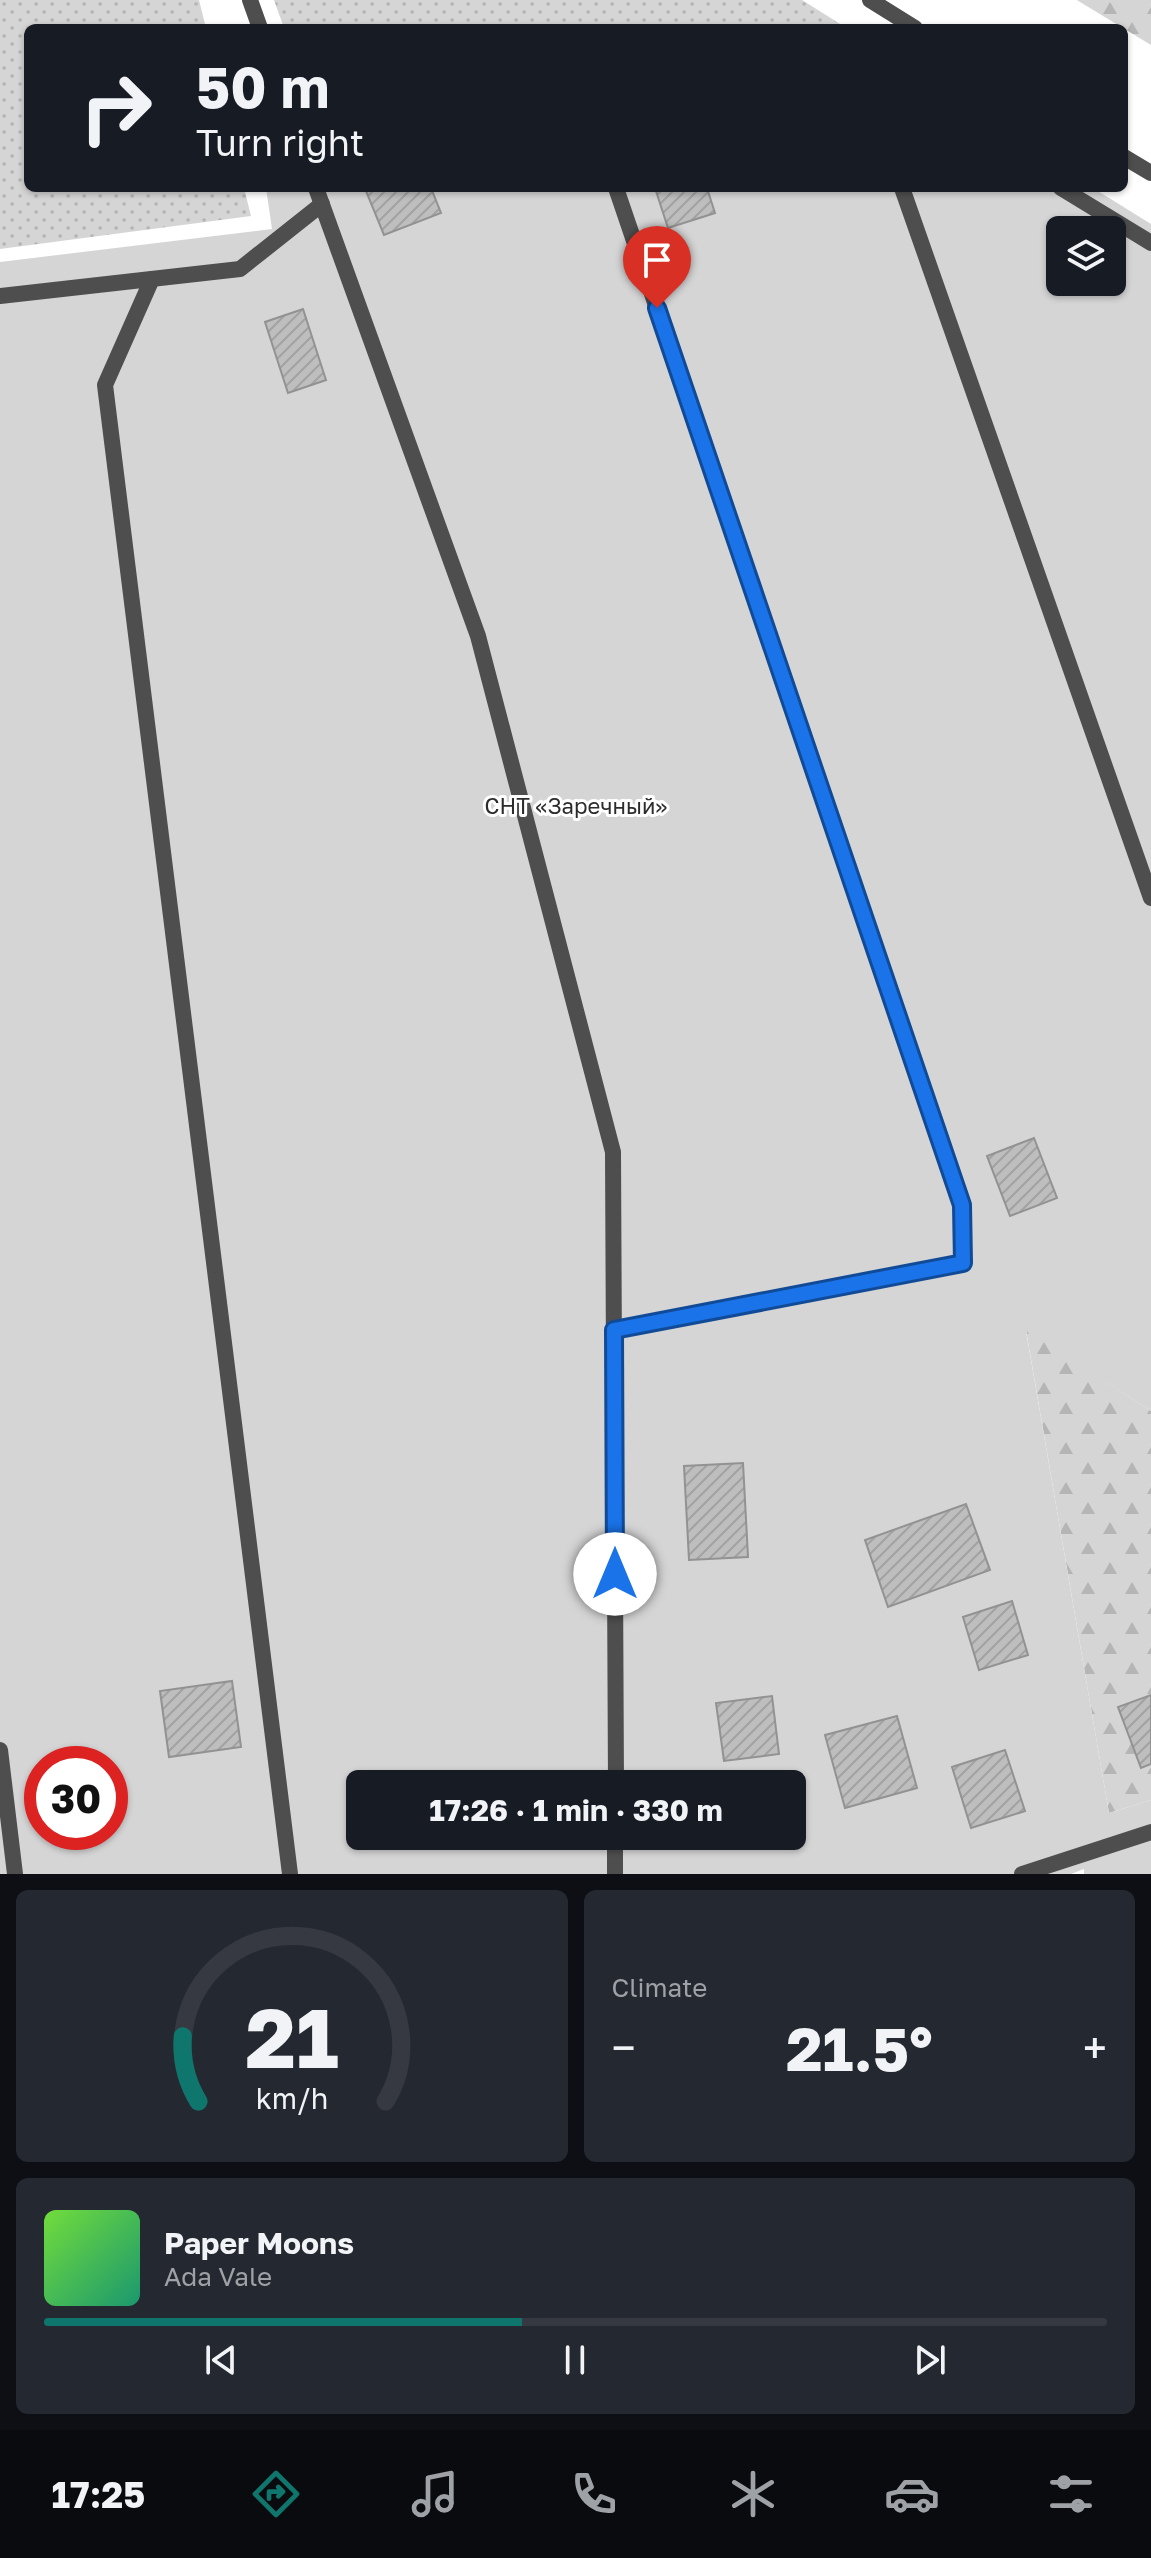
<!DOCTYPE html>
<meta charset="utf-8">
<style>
body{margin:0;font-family:"Golos Text",sans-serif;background:#242831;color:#f1f3f6;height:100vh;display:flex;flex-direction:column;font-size:30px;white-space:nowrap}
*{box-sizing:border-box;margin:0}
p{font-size:26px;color:#9ea1a6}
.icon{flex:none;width:44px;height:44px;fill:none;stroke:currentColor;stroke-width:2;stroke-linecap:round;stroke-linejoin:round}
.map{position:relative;height:1874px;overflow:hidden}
.side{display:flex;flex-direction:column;gap:16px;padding:16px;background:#0d0f14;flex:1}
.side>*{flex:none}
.hud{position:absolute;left:24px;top:24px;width:1104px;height:168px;border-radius:12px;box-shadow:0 2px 6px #0004;background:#171b24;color:#f1f3f6;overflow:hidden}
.tools{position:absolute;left:1046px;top:216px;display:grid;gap:16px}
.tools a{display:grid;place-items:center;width:80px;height:80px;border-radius:12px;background:#171b24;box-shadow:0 2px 6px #0004;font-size:40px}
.speed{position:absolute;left:24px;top:1746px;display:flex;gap:16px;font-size:40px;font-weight:700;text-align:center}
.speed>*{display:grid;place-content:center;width:104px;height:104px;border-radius:50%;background:#171b24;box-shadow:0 2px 6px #0004;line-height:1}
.speed .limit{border:12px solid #d22;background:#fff;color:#111}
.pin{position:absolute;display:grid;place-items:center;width:68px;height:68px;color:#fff;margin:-82px -34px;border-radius:50% 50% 50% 0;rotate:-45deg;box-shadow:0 0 8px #0007}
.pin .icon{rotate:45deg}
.me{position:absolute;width:88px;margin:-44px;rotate:0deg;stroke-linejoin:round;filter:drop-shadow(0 0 6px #0008)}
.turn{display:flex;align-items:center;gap:28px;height:168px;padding:0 40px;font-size:36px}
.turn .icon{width:104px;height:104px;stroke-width:2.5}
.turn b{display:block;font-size:56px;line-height:68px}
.big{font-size:60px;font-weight:700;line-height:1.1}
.side .tile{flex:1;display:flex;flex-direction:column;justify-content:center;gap:12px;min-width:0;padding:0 28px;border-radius:12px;background:#242831}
.side .dial{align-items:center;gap:0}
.dial svg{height:208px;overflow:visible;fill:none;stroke:#363941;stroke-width:7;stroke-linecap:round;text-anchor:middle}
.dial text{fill:#f1f3f6;stroke:none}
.song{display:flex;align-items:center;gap:24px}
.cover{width:96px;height:96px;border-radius:12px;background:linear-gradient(135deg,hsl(100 70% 55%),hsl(160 70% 35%))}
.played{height:8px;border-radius:4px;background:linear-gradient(90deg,#0f766e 45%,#363941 45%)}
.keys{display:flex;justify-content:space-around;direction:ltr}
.heat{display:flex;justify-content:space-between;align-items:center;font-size:44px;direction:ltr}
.side .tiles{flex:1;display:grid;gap:16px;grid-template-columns:1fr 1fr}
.tile:last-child{grid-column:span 2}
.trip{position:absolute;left:346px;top:1770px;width:460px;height:80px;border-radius:12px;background:#171b24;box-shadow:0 2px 6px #0004;font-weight:700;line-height:80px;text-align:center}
.tabs{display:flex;height:128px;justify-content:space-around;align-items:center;background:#090b0e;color:#9ea1a6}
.tabs .icon{width:56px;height:56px}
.tabs .selected{color:#0f766e}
.tabs b{font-size:36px;color:#f1f3f6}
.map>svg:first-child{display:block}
.grass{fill:url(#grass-dots)}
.forest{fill:url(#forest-firs)}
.green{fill:#d5d5d5;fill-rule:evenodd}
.building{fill:url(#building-hatch);stroke:#929292;stroke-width:2}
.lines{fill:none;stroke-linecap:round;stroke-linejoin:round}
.service{stroke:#4e4e4e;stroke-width:16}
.minor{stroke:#4e4e4e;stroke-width:16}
.tertiary{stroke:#4e4e4e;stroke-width:16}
.route-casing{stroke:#114b97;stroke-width:20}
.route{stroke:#1a73e8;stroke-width:14}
.labels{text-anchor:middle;stroke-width:6;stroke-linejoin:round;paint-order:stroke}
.park-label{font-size:22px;fill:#2c2c2c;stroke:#fff}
</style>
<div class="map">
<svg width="1151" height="1874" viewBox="0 0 1151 1874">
<defs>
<pattern id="grass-dots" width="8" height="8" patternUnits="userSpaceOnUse" patternTransform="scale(2)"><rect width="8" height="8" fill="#d5d5d5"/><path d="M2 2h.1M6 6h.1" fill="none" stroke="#b5b5b5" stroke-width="1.8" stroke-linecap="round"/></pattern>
<pattern id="forest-firs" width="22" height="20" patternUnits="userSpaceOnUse" patternTransform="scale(2)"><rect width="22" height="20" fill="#d5d5d5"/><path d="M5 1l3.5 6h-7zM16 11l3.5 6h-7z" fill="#b5b5b5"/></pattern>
<pattern id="building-hatch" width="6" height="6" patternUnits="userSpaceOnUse" patternTransform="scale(2)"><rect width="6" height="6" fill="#bebebe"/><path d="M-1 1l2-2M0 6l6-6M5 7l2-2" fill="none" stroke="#a2a2a2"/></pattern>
</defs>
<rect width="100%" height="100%" fill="#fff"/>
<g class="grass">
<polygon points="0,0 199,0 206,28 28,28 28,188 244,188 251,216 0,249"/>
<polygon points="274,0 802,0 845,27 284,28"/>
</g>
<g class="forest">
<polygon points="1077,0 1151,0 1151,45 1080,2"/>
<polygon points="1026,1330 1151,1411 1151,1800 1109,1813"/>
</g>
<path class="green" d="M266 188H1093L1151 224V1411L1026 1331 1109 1813 1151 1800V1874H1084V1869L1071 1874H0V262L272 229ZM1060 230H1112V282H1060ZM42 1764H110V1832H42ZM360 1784H792V1836H360Z"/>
<g class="building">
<polygon points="375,188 431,188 441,213 384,235 366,191"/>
<polygon points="655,188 707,188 715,213 668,228"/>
<polygon points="303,309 326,380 288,393 265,322"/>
<polygon points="1034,1138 1057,1198 1010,1216 987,1156"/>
<polygon points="743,1463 748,1557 689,1560 684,1466"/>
<polygon points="966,1504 990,1570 888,1607 865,1540"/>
<polygon points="1012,1601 1028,1655 979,1670 963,1617"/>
<polygon points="232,1681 241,1747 169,1757 160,1691"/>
<polygon points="1151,1695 1151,1764 1141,1768 1118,1707"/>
<polygon points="772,1696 779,1754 724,1761 716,1703"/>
<polygon points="897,1716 917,1788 845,1808 825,1735"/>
<polygon points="1005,1750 1025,1811 971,1828 952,1767"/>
</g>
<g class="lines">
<g class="service">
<polyline points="902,188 1151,898"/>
<polyline points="1061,188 1151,243"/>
<polyline points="152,279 105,385 290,1874"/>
<polyline points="0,296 240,269 322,204"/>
<polyline points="614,1330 963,1263 962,1205 616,188"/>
<polyline points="0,1750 15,1874"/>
<polyline points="1022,1874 1151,1832"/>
</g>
<g class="minor">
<polyline points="250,0 260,28"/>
<polyline points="316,188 478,636 613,1152 616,1784"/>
<polyline points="615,1874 615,1836"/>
</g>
<g class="tertiary">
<polyline points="870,0 915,28"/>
<polyline points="1124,157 1151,173"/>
</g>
</g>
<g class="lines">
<defs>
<polyline id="route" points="615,1574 614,1330 963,1263 962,1205 657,308"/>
</defs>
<use href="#route" class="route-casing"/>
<use href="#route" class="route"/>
</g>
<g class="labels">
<g class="park-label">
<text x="576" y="814">СНТ «Заречный»</text>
</g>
</g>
</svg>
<div class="tools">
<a><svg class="icon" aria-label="layers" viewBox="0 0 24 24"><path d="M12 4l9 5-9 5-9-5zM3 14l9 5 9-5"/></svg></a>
</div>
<div class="speed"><div class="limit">30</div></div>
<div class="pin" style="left:657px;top:308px;background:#d93025"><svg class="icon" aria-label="arrive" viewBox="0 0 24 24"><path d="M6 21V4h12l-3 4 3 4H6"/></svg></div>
<svg class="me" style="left:615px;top:1574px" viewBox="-20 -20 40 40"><circle r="19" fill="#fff"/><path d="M0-13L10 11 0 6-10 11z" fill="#1a73e8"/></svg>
<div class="trip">17:26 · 1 min · 330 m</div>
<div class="hud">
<div class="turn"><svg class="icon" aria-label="right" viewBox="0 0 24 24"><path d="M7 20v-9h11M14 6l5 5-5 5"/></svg><div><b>50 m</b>Turn right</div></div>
</div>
</div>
<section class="side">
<div class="tiles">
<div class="tile dial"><svg viewBox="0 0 100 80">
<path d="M14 69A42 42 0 1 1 86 69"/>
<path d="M14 69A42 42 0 0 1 8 44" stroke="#0f766e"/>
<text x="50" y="56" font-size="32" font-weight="700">21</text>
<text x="50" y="72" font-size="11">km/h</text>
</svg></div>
<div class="tile"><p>Climate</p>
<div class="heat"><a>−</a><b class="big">21.5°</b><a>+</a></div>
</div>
<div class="tile">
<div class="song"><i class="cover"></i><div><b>Paper Moons</b><p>Ada Vale</p></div></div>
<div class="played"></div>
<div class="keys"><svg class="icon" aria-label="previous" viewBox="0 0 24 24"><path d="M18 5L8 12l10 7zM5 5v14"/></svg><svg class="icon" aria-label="pause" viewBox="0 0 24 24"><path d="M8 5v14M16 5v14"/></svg><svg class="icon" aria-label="next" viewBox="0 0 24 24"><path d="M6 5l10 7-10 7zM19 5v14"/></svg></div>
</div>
</div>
</section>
<nav class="tabs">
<b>17:25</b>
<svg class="icon selected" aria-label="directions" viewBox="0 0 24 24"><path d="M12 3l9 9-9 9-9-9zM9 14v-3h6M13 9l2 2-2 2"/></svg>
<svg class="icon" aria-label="music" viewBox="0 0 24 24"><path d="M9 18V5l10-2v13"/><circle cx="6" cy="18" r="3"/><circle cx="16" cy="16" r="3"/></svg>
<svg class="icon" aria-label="phone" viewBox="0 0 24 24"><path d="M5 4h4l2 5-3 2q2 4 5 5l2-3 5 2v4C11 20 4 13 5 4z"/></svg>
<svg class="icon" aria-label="climate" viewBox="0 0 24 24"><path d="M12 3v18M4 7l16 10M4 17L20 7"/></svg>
<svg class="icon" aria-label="car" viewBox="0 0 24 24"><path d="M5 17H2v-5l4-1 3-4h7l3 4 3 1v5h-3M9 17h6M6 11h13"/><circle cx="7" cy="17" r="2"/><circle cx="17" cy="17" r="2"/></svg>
<svg class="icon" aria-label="filters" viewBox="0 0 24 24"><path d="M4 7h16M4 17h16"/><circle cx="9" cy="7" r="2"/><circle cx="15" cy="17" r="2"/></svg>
</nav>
